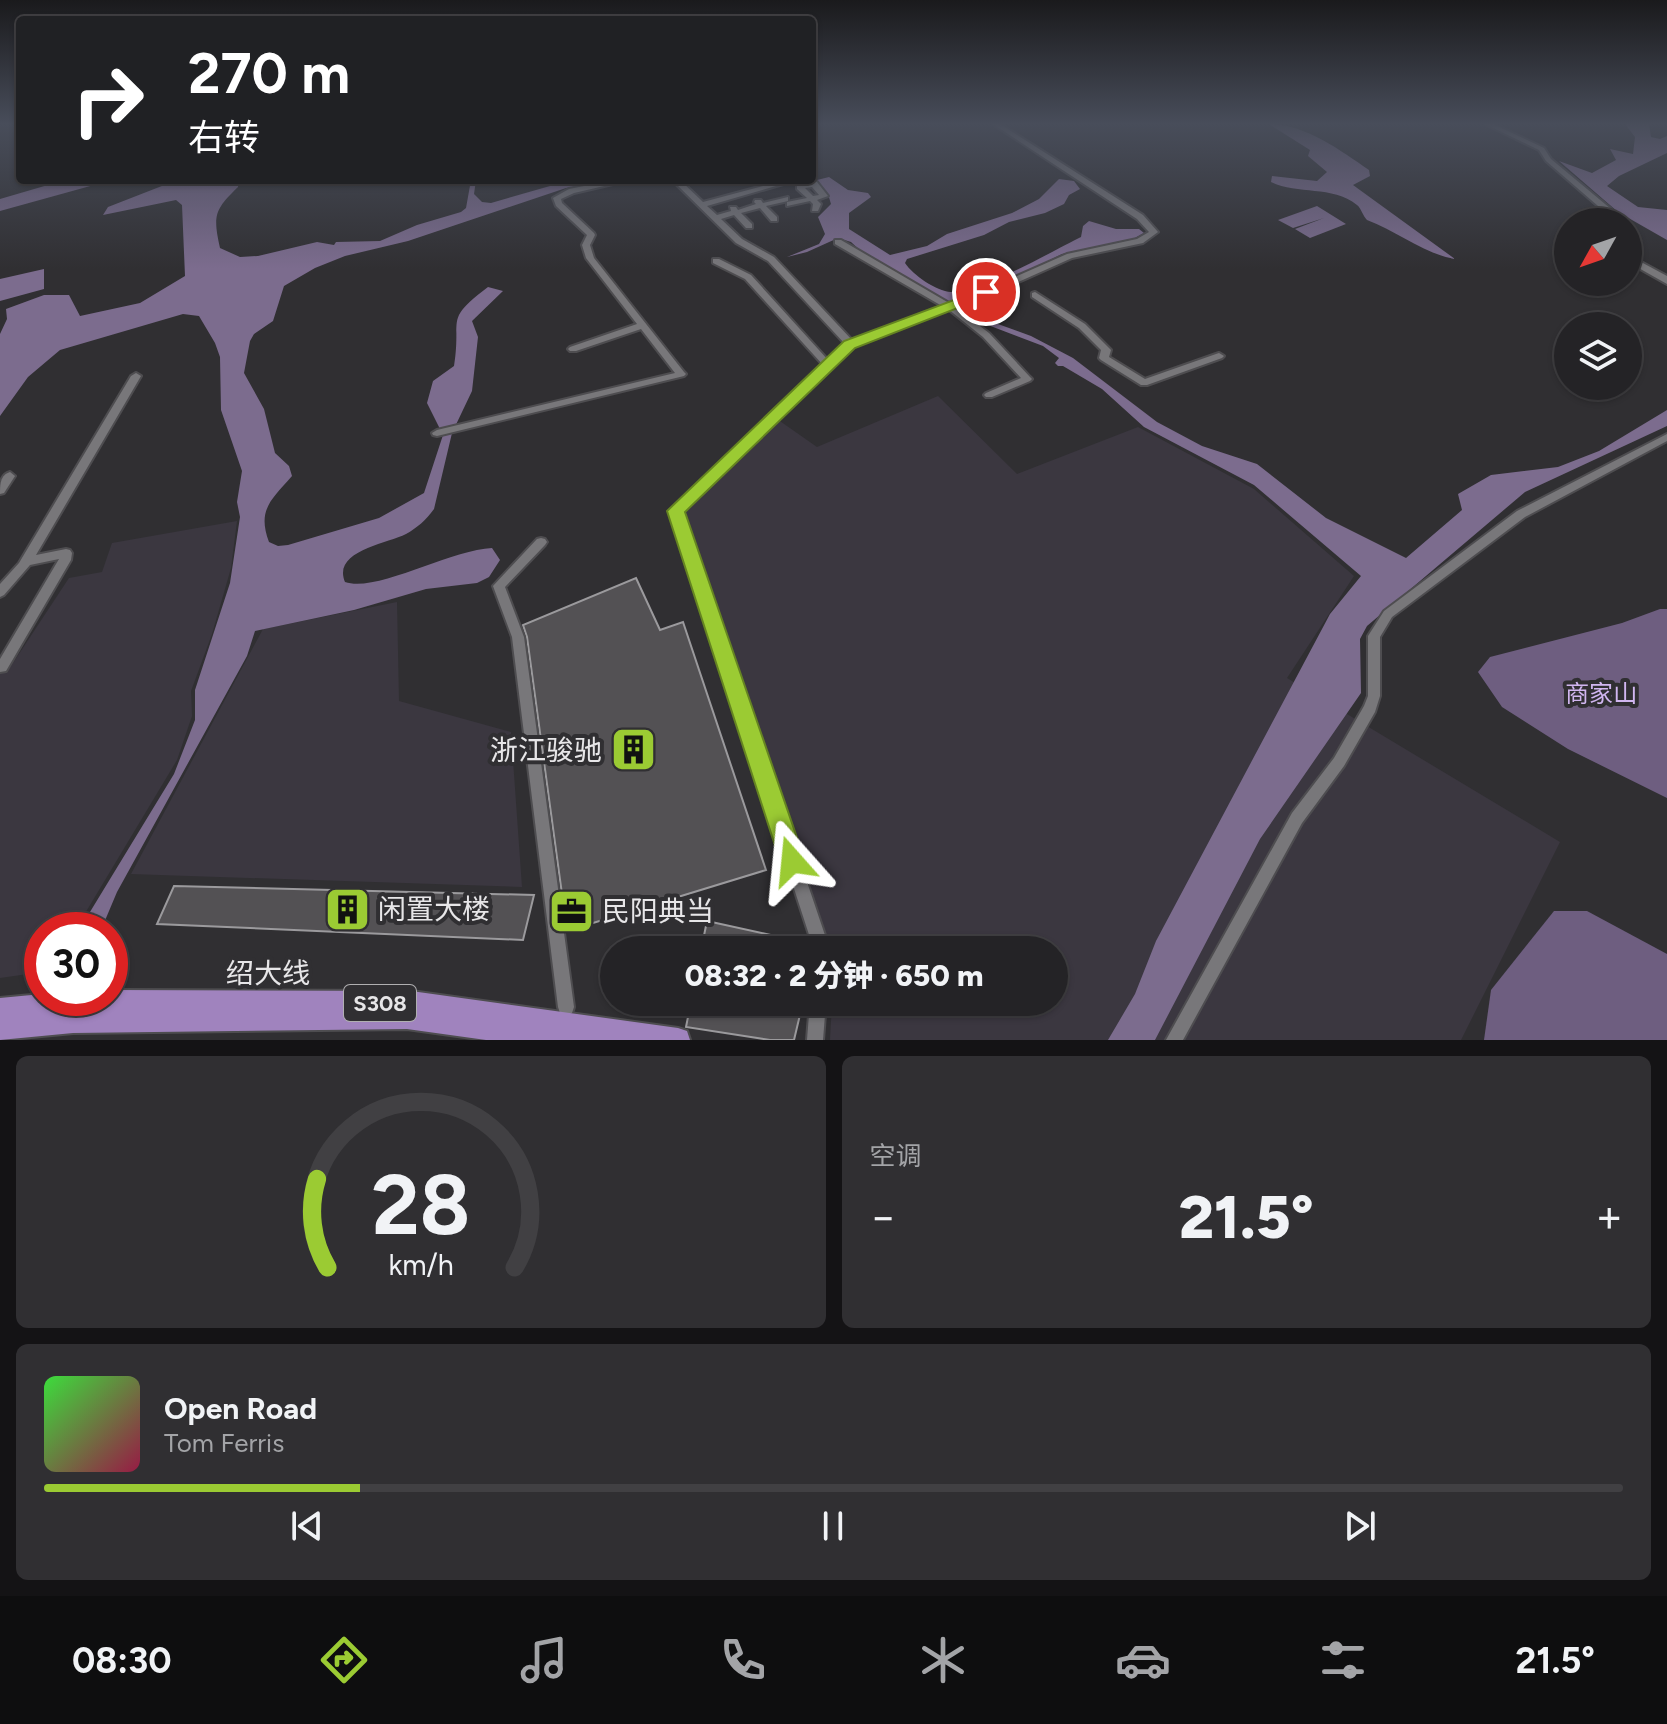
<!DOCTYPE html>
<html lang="zh">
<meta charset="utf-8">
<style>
body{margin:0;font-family:Figtree,"Noto Sans SC",sans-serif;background:#302f32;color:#f1f3f6;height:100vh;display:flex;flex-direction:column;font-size:30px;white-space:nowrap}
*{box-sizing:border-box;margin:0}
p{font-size:26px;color:#a3a4a7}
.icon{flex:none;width:44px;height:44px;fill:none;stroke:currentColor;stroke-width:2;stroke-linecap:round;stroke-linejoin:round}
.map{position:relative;height:1040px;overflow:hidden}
.details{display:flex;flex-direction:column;gap:16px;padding:16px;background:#141315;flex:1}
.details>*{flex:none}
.hud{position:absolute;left:16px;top:16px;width:800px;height:168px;border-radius:8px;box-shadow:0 2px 6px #0004,0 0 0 2px #414043;background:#202124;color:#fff;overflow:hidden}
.needle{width:52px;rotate:230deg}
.buttons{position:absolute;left:1554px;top:208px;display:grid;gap:16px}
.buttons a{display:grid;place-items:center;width:88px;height:88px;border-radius:50%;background:#242326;box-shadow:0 2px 6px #0004,0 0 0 2px #414043;font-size:40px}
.speed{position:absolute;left:24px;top:912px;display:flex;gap:16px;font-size:40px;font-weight:700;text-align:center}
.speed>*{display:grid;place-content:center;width:104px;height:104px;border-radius:50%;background:#242326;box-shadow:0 2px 6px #0004,0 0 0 2px #414043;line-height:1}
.speed .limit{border:12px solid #d22;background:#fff;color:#111}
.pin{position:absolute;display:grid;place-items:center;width:68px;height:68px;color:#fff;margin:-34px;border:4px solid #fff;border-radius:50%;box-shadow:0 2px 8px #0007}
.me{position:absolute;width:88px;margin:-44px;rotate:342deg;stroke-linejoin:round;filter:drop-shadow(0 0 6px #0008)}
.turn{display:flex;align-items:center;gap:28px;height:168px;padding:0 40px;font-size:36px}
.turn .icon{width:104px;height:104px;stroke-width:2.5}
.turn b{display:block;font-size:56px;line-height:68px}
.big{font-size:60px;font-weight:800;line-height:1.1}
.details .widget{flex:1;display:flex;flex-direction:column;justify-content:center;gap:12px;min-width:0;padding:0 28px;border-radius:12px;background:#302f32}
.details .dial{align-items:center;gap:0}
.dial svg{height:208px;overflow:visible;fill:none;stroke:#414043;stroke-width:7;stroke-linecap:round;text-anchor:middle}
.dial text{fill:#f1f3f6;stroke:none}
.song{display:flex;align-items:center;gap:24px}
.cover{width:96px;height:96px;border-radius:12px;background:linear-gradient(135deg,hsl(120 70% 55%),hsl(340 70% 35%))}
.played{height:8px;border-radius:4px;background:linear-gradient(90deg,#9bcb33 20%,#414043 20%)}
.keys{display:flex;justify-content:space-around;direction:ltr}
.heat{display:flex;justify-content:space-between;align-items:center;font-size:44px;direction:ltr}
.details .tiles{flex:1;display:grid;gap:16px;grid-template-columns:1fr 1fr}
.widget:last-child{grid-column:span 2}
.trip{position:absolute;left:600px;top:936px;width:468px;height:80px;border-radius:40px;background:#242326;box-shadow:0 2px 6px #0004,0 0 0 2px #414043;font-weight:800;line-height:80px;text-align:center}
.menu{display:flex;height:128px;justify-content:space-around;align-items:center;background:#0e0e0f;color:#a3a4a7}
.menu .icon{width:56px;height:56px}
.menu .selected{color:#9bcb33}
.menu b{font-size:36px;color:#f1f3f6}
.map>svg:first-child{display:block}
.built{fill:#3b3740}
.forest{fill:#6e5e80}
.water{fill:#7c6c8e}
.building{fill:#535154;stroke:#9b9a9d;stroke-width:2}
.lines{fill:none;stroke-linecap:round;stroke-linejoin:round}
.minor-casing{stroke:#4e4d50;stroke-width:4}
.tertiary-casing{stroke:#4e4d50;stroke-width:4}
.primary-casing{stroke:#4e4d50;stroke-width:4}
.minor{fill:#78777a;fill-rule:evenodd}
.tertiary{fill:#78777a;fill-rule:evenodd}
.primary{fill:#a083be;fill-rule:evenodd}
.route{fill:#9bcb33;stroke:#658421;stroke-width:2}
.labels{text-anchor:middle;stroke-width:8;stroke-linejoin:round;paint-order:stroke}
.shield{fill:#302f32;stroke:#b0afb1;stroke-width:2}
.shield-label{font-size:22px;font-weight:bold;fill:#e7e6e8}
.park-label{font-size:24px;fill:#d1b6f0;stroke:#302f32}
.near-poi-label{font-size:28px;fill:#e7e6e8;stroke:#302f32;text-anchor:start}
.near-street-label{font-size:28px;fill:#e7e6e8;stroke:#302f32}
</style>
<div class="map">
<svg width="1667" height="1040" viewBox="0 0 1667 1040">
<rect width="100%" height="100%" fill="#302f32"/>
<g class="built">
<polygon points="938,396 1017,474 1138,427 1254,489 1354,576 1287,678 1560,842 1461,1040 830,1040 832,1002 1054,1002 1054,950 829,950 684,511 777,419 817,447"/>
<polygon points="237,521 231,568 212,634 191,691 192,716 177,760 75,930 42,930 42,972 0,978 0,670 9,669 69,578 102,572 112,543"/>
<polygon points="397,602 399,701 511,732 522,887 131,874 263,629"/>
</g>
<g class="forest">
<polygon points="1660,609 1667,609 1667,798 1568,749 1502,707 1478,672 1490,657 1622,623"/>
<polygon points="1554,911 1587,911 1667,954 1667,1040 1484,1040 1491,990"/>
</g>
<g class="water">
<path d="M1269 124C1305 124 1340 150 1369 170L1370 176 1353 185 1455 259C1424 254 1397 231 1367 220 1363 216 1361 208 1357 205 1332 185 1298 195 1271 182L1272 176 1317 181 1327 172 1308 156 1310 150Z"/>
<polygon points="1625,124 1649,124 1651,137 1660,139 1667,136 1667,153 1619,176 1607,186 1638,207 1667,210 1667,240 1618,212 1559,161 1592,173 1616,160 1610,149 1633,154 1635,137"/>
<path d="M829 177 848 190 868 193 871 197 849 213V229L890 255 927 246 947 234 1012 213 1039 199 1059 179 1074 181 1080 189 1069 195 1064 204 1045 213 1009 222 984 235 907 259 905 263C913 275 936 291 951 292 981 293 1052 251 1081 237L1083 226 1089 221 1116 229H1139L1144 233 1133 239 1062 254 962 304 998 324 1031 336 1073 358 1157 422 1202 446 1257 464 1326 518 1406 558 1462 510 1458 494 1491 475 1558 467 1599 451 1667 410V426L1525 492 1367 626 1360 639 1361 693 1260 839 1155 1040H1108L1135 994 1156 941 1330 614 1361 576 1254 485 1144 427 1102 389 1063 366H1058L1055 363 1059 358 1043 346 980 322 863 253 851 242 838 238 807 252 787 257 819 244 825 234 818 217 831 204 828 194 817 180Z"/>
<polygon points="65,180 112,180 0,211 0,199"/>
<path d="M167 180H239L238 187C214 210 213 216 220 248L240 257 258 256 317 242 334 245 336 242 380 241 417 225 461 212 466 208 471 180H476L474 194 482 202 491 203 571 180H616L566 188 408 241 345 256 315 268 284 286 273 321 254 334 250 341 244 373 264 409 275 453 289 466 292 476C271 500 257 510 269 542L278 546 288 545 379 518 424 493 443 435 427 403 433 381 454 366C462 317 443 321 488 287L503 291 472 321 478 337 472 391 452 433 434 509C426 520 417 528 406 534 386 544 332 551 345 582 376 593 450 550 492 548L500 560 489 577 477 583 426 589 354 610 255 631 247 656 117 892 101 930H79L174 774 195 720V690L230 583 240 517 237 502 242 471 221 410 220 357 215 343 199 316 183 314 60 350 28 377 0 416V334L7 319 6 309 44 295H69L80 316 140 303 185 276 182 205 176 200 103 215 108 207 167 184Z"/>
<polygon points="1317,206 1346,224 1310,238 1295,229 1324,218 1293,228 1278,220"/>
<polygon points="44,269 44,289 0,301 0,279"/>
</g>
<g class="building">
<polygon points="636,578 660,630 683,622 766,870 567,931 527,637 523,625"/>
<polygon points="174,886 534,895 523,940 157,924"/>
<polygon points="707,921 807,943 808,950 701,950"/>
<polygon points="691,1002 803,1002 794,1040 770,1040 686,1027"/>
</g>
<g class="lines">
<defs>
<g id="minor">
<polygon points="993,124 1000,124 1143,215 1158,232 1143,243 1072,258 1014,284 955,307 989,333 1030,377 1032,379 1030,381 992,397 986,397 984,395 986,393 1021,378 983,337 948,309 853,346 682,512 830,950 814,950 671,511 823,365 745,279 713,263 713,259 719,259 751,275 828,360 845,344 768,261 736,243 672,180 680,180 703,202 785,180 797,180 707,206 717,215 731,211 730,207 736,207 738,210 756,204 754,202 755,200 761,200 763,203 788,197 788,201 766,206 777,217 777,221 771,221 760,208 741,213 752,224 752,228 746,228 734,215 721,219 742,239 774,257 852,340 942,306 835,244 835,240 841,240 949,303 1008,280 1067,254 1137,239 1149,232 1137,219"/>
<polygon points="1485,124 1493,124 1544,148 1551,159 1611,209 1616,222 1608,222 1605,212 1546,161 1539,150"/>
<polygon points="615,180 630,180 574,193 561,199 562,203 594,233 595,235 590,245 594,258 684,372 686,374 684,376 437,436 433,435 432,433 437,430 675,373 641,329 576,351 570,351 568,349 570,347 637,324 586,258 582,245 587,235 556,206 553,198 569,189"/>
<path d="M814 182H817L828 196 817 200 821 204 818 211H812L813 204 810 201 787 206V202L807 198 797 189V185ZM812 187 819 195 813 196 805 188Z"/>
<polygon points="1035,292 1085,324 1111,350 1109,357 1145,379 1216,354 1219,353 1224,356 1222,358 1147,385 1141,385 1101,360 1099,358 1101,350 1079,328 1032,297 1032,293"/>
<polygon points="136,373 141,376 36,555 66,549 70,550 72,553 71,560 6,671 0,672 0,659 59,559 30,565 4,595 0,597 0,584 19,563 131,376"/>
<polygon points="1667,434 1667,441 1525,517 1392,617 1380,637 1380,696 1375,712 1344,766 1302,823 1183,1040 1166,1040 1292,813 1334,758 1364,706 1368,696 1368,636 1384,611 1517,511"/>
<path d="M10 472 15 476 4 493 0 494C0 485 0 475 10 472Z"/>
<polygon points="541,538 545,539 547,542 545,545 505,587 524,637 574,1007 572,1013 566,1015 560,1013 558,1007 512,637 493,586 537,539"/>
<polygon points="810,1002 826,1002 823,1040 807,1040"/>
</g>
<polygon id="tertiary" points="1628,255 1667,276 1667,284 1628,262"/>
<polygon id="primary" points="110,990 411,991 678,1028 687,1031 690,1040 486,1040 407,1029 73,1033 0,1040 0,998 42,994 42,998 110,998"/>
</defs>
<use href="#minor" class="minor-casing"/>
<use href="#tertiary" class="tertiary-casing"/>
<use href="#primary" class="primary-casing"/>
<use href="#minor" class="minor"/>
<use href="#tertiary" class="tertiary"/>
<use href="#primary" class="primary"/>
</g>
<linearGradient id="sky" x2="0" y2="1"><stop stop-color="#1a1a1c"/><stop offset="0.46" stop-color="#484d5a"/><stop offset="1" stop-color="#484d5a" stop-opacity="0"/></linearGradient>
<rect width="1667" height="269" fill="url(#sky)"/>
<polygon class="route" points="986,288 993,292 991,295 855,348 685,512 805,861 801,869 792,873 784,869 780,861 667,511 844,341"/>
<defs>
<symbol id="building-square" viewBox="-11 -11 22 22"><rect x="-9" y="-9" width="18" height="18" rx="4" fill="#9bcb33" stroke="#302f32"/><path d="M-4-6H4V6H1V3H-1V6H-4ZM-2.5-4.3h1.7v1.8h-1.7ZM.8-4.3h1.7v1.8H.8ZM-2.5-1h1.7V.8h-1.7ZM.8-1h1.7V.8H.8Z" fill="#111"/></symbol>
<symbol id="office-square" viewBox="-11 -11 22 22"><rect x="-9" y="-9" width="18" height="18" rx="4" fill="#9bcb33" stroke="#302f32"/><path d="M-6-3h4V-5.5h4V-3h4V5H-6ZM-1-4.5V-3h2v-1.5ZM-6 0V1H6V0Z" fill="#111"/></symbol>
</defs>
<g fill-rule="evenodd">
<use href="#building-square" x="608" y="724" width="51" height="51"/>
<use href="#building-square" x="322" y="884" width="51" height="51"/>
<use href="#office-square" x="546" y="886" width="51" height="51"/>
</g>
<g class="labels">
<rect class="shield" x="344" y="985" width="72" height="36" rx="6"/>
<g class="shield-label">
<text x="380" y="1011">S308</text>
</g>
<g class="park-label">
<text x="1601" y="702">商家山</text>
</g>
<g class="near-poi-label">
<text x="602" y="760" text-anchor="end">浙江骏驰</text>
<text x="378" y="919">闲置大楼</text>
<text x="602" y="921">民阳典当</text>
</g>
<g class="near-street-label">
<text x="268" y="983">绍大线</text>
</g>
</g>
</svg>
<div class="buttons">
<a><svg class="needle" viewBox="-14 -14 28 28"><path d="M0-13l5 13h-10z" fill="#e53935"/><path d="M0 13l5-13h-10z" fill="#a3a4a7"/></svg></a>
<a><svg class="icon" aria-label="layers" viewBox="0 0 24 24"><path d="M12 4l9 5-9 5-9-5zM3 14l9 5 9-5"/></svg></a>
</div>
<div class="speed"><div class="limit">30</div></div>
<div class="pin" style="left:986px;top:292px;background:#d93025"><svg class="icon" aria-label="arrive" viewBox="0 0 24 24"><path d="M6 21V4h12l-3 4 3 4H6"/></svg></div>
<svg class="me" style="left:792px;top:861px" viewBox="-20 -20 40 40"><path d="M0-17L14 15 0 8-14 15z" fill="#9bcb33" stroke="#fff" stroke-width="4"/></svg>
<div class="trip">08:32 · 2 分钟 · 650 m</div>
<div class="hud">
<div class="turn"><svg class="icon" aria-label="right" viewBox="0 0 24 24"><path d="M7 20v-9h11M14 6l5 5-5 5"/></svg><div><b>270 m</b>右转</div></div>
</div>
</div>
<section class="details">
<div class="tiles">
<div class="widget dial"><svg viewBox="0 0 100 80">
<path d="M14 69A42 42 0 1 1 86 69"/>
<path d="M14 69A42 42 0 0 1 10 35" stroke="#9bcb33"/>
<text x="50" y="56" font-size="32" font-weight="700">28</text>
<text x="50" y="72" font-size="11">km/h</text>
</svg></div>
<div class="widget"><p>空调</p>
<div class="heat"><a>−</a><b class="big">21.5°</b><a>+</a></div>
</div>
<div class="widget">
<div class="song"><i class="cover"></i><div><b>Open Road</b><p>Tom Ferris</p></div></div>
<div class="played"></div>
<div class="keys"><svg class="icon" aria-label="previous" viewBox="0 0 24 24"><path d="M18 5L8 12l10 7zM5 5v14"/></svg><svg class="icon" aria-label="pause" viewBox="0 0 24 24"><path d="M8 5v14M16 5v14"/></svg><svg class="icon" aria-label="next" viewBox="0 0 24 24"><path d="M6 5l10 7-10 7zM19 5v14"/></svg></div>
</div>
</div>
</section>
<nav class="menu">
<b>08:30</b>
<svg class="icon selected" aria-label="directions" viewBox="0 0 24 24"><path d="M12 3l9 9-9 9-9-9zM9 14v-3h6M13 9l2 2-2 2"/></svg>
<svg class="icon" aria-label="music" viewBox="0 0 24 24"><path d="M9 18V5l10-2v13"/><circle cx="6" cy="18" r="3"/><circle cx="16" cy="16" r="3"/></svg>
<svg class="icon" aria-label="phone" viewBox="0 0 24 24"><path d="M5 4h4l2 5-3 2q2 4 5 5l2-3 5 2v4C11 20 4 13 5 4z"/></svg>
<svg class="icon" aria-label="climate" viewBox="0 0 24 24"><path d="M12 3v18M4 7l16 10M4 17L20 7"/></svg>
<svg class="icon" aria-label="car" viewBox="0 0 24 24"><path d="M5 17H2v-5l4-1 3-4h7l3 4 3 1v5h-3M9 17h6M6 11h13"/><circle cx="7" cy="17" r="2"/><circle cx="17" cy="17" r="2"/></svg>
<svg class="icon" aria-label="filters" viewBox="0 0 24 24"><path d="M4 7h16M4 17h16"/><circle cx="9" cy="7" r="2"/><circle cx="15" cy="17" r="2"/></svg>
<b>21.5°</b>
</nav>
